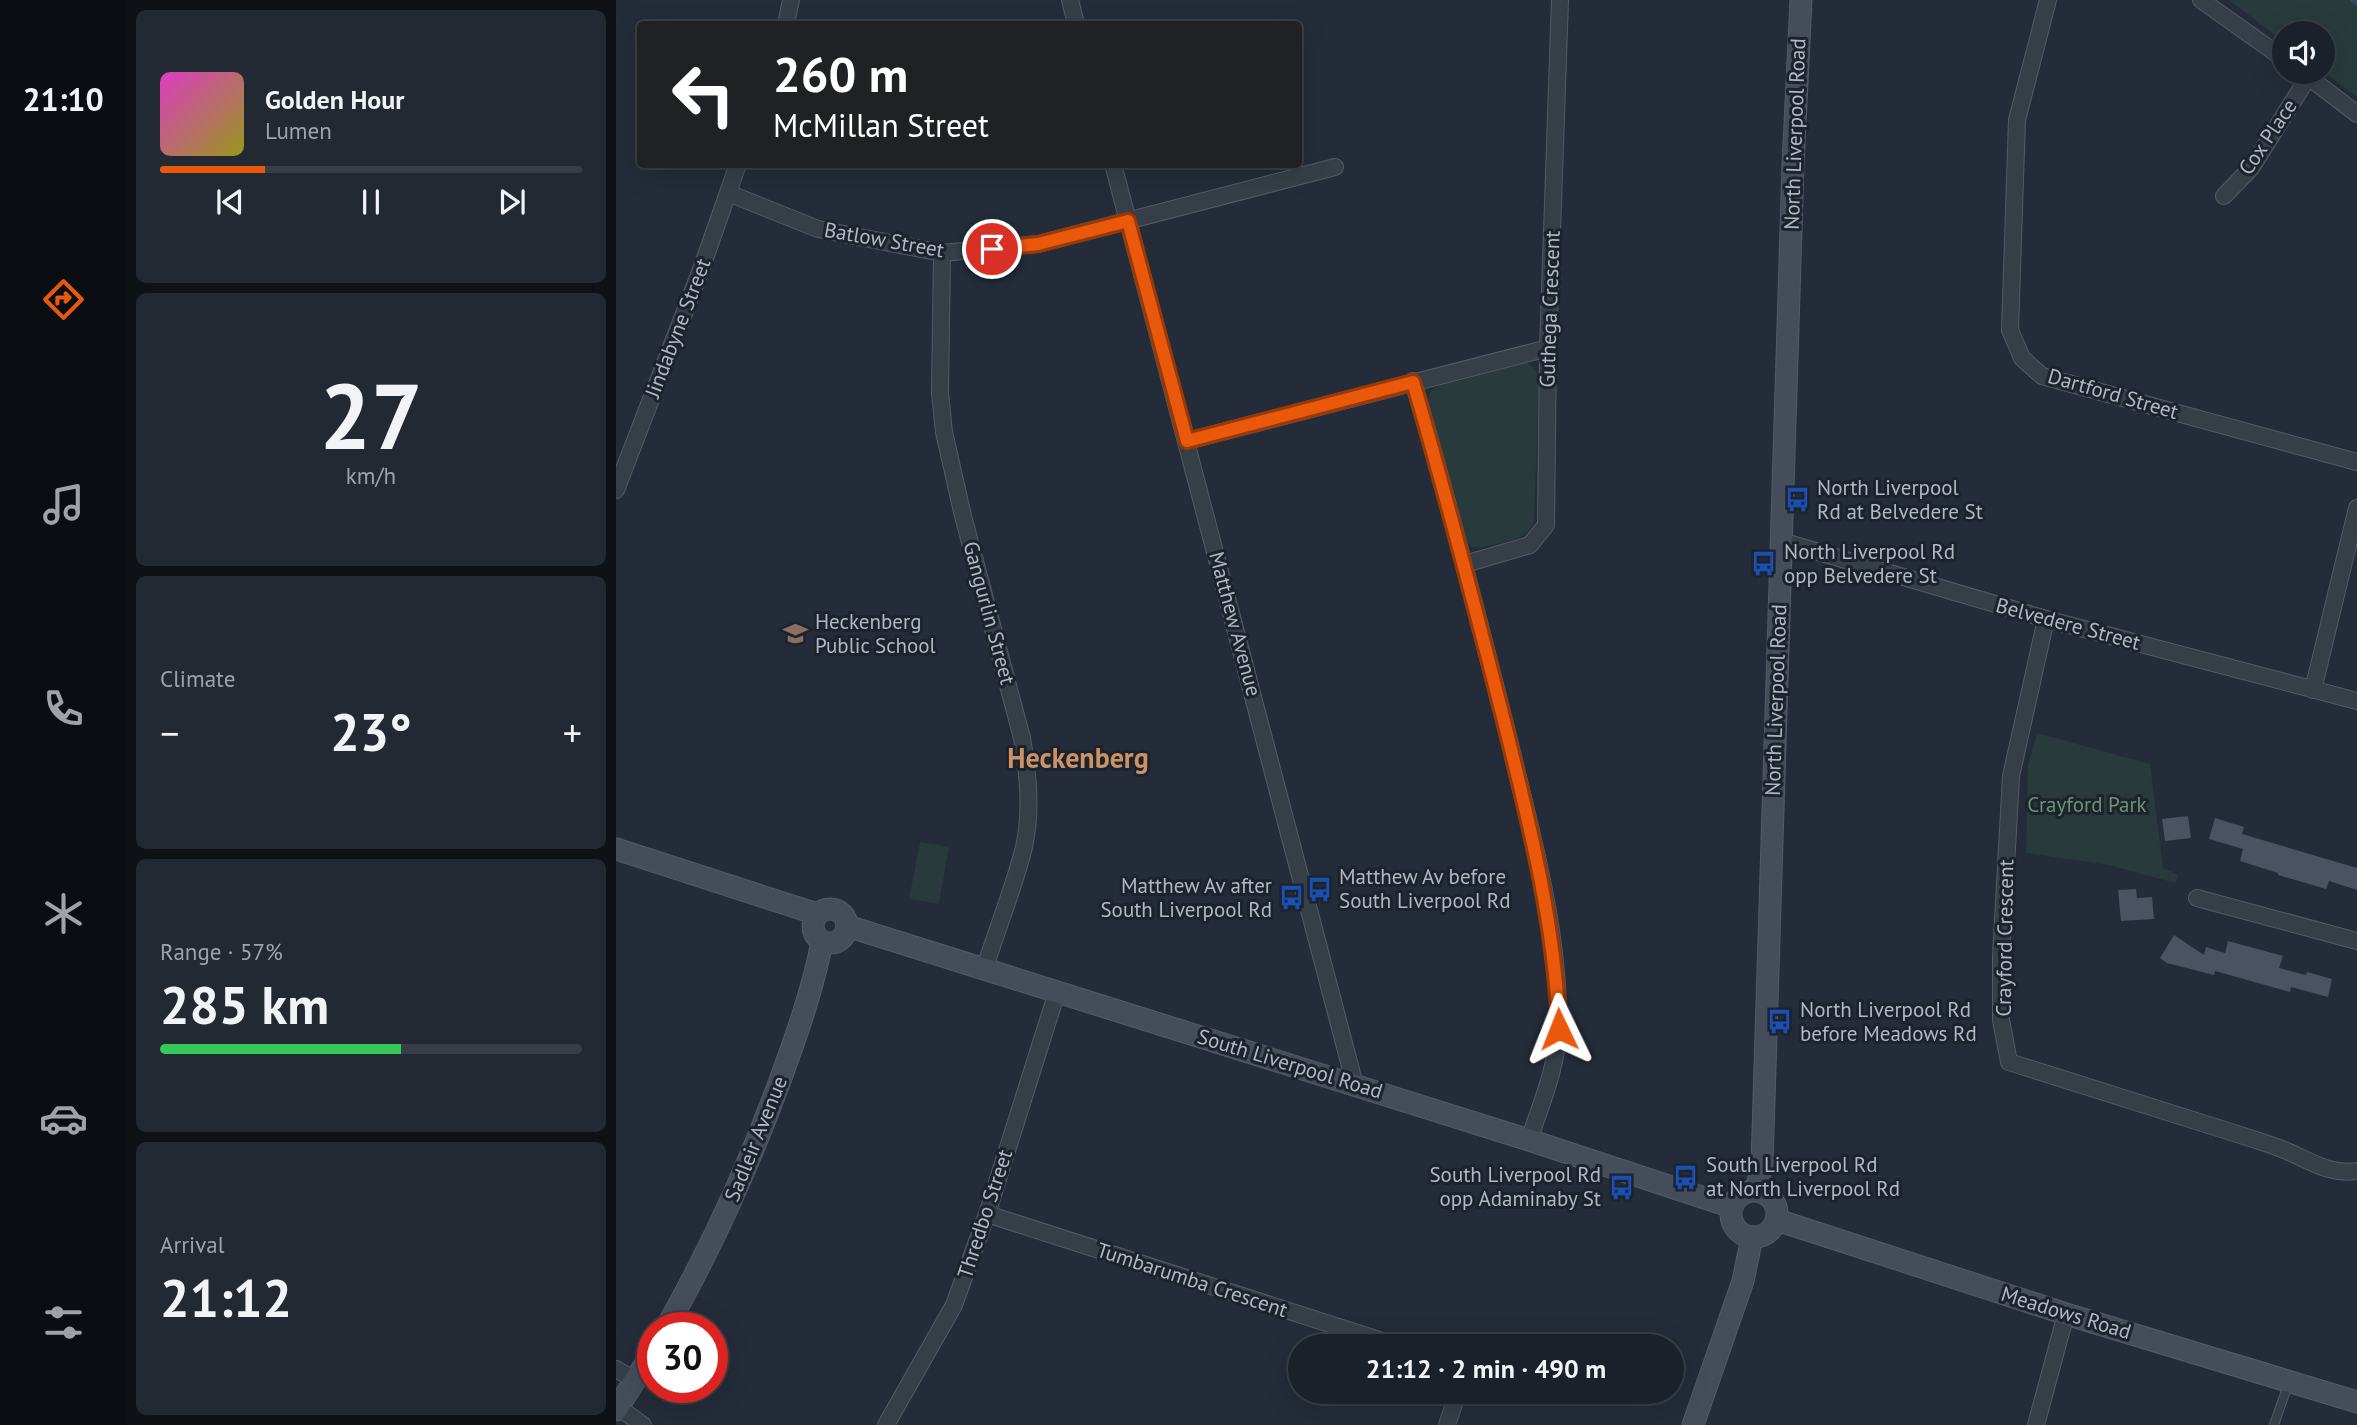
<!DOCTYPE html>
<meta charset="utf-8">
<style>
body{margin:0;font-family:"PT Sans",sans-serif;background:#232932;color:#f1f3f6;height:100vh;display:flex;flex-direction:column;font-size:26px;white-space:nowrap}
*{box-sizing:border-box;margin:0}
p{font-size:23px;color:#9fa3a8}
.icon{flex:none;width:38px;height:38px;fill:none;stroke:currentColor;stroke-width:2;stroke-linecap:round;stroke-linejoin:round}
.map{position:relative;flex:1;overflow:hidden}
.side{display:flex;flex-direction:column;gap:10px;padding:10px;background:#0e1217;width:490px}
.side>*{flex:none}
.top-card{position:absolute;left:21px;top:21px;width:665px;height:147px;border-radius:7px;box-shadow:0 7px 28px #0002,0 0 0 2px #383e47;background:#202124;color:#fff;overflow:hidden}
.tools{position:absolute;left:1656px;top:21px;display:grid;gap:14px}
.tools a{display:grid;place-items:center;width:63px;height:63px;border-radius:50%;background:#1a212a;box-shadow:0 7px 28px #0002,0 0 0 2px #383e47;font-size:35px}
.speed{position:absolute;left:21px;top:1312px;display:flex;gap:14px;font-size:35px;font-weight:700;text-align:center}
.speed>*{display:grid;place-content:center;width:91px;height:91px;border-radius:50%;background:#1a212a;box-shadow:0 7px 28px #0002,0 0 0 2px #383e47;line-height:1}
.speed .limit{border:10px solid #d22;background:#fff;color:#111}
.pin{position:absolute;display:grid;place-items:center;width:60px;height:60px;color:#fff;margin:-30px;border:4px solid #fff;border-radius:50%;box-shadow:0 2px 7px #0007}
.me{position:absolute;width:77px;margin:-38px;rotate:358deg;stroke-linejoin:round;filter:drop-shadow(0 0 5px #0008)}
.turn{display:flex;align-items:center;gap:24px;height:147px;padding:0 21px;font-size:32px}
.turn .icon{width:91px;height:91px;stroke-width:2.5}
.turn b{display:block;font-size:49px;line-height:60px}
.big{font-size:52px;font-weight:800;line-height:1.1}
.side .card{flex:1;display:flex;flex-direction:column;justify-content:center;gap:10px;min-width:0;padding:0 24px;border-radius:10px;background:#232932}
.side .dial{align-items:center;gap:0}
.dial b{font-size:91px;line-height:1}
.song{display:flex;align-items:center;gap:21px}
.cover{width:84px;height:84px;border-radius:10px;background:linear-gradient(135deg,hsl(310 70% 55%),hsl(60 70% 35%))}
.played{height:7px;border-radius:4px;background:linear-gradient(90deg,#ea580c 25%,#383e47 25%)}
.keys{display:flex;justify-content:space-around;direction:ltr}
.heat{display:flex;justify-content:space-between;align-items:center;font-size:38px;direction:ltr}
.charge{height:10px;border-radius:5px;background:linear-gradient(90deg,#34c759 57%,#383e47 0)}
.trip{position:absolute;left:672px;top:1334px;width:396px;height:70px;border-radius:35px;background:#1a212a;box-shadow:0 7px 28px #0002,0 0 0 2px #383e47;font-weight:800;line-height:70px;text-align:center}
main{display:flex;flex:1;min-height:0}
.dock{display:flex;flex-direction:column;width:126px;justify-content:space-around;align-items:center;background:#0a0d11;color:#9fa3a8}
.dock .icon{width:49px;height:49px}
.dock .active{color:#ea580c}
.dock b{font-size:32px;color:#f1f3f6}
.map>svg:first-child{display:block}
.green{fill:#283a3b}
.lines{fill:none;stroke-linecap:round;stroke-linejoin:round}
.stream{stroke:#394960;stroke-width:5}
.building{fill:#495361}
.lane-casing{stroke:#545b66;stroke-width:10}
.street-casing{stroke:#545b66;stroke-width:18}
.secondary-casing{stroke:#545b66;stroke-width:23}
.lane{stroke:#363e48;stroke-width:8}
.street{stroke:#363e48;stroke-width:16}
.secondary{stroke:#454d5b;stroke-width:21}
.route-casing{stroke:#983908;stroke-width:18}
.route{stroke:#ea580c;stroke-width:12}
.labels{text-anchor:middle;stroke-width:6;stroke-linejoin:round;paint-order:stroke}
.street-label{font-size:21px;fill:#b1b8c4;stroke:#1c232d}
.poi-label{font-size:21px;fill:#b1b8c4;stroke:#1c232d;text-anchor:start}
.park-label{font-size:21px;fill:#6a9374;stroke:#1c232d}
.district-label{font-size:28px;font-weight:bold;fill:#cb9265;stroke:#1c232d}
</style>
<main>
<nav class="dock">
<b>21:10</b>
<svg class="icon active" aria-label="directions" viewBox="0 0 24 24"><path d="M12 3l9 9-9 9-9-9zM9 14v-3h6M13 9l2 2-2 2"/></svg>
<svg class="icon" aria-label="music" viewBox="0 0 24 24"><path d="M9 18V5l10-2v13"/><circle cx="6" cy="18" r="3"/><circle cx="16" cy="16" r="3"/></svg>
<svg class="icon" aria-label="phone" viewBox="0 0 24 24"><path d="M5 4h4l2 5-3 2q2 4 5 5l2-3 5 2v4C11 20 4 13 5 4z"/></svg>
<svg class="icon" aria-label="climate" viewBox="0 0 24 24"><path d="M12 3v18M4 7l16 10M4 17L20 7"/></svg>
<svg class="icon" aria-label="car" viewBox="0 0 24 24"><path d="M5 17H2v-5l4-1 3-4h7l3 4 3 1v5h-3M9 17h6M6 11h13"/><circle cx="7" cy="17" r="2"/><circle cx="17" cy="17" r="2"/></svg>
<svg class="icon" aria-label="filters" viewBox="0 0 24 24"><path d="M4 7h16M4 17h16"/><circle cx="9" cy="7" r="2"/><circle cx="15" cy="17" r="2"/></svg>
</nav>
<section class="side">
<div class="card">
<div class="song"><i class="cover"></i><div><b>Golden Hour</b><p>Lumen</p></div></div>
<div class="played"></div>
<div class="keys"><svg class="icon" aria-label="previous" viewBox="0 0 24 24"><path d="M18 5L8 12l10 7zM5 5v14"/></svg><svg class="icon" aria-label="pause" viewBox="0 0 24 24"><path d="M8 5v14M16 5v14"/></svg><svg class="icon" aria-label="next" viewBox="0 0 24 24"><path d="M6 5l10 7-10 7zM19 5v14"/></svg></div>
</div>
<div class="card dial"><b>27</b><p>km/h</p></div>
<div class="card"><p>Climate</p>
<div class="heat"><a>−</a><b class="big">23°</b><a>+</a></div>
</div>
<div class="card"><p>Range · 57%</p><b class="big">285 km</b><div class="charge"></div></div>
<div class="card"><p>Arrival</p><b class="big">21:12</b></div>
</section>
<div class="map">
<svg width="1741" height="1425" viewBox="0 0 1741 1425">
<rect width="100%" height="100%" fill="#232c38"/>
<g class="green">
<polygon points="1613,0 1741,0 1741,97 1706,71 1706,33 1668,33 1668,42"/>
<path d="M905 362C917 362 921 371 923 382L918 522C911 542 881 543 863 548L856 547 847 537 811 403 814 392 825 383Z"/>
<polygon points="1421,733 1534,764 1547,868 1563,875 1559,883 1493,865 1410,853 1412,766"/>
<polygon points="304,842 333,847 323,904 293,899"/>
</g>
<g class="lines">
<polyline class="stream" points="1737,0 1741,3"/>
</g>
<g class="building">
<polygon points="1572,816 1575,838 1549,841 1546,819"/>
<polygon points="1599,818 1628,827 1626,834 1741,868 1741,890 1713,881 1710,889 1662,875 1662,873 1624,861 1627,849 1593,839"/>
<polygon points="1520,889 1521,898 1536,897 1538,919 1505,921 1502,890"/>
<polygon points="1558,935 1588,955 1590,947 1609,953 1612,941 1667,956 1663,968 1690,975 1691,972 1716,979 1712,997 1675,987 1674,992 1599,971 1598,975 1551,963 1544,958"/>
</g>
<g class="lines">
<defs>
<polyline id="lane" points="1658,1425 1673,1382"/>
<g id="street">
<polyline points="454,0 460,24"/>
<polyline points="1432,0 1401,120 1394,330 1406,358 1426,376 1741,462"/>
<polyline points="1585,0 1668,59"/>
<polyline points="170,24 175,0"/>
<polyline points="1686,72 1741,114"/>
<polyline points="497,164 739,1085"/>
<polyline points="112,193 202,229 326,253 422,244 719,167"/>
<polyline points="1608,196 1635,168 1693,76"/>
<path d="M326 253 324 393 328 432 347 516 406 738C412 774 416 811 408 847 398 888 381 928 369 968"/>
<path d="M797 381C832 500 863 620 893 740 915 831 944 933 942 1027 942 1065 925 1104 913 1140"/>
<polyline points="571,441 932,348"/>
<polyline points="0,490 86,267 122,164"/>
<polyline points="1165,541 1430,619 1741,701"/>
<polyline points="849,564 914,545 930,525 932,348 944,0"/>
<path d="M1430 619 1395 776 1385 956V1020L1393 1062 1637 1139C1649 1143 1662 1147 1673 1152 1696 1162 1715 1175 1741 1171"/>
<polyline points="1697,690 1741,508"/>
<polyline points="1581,898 1741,941"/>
<polyline points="371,1214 782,1346"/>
<polyline points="0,1369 20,1381"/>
<polyline points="2,1407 27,1425"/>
<polyline points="270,1425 338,1305 371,1214 441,992"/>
<polyline points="831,1425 839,1401 839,1391"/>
<polyline points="1420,1425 1450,1314"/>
</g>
<g id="secondary">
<polyline points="0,849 201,914"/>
<circle cx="214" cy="926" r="17"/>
<polyline points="231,926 913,1140 1116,1207"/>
<polyline points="1140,1190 1146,1164 1177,165 1185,0"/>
<circle cx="1138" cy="1214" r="23"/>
<polyline points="1161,1220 1450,1314 1741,1402"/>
<path d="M50 1328C96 1247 134 1163 166 1075 182 1031 197 988 206 942"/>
<polyline points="0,1410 37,1352"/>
<polyline points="1077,1425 1127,1281 1136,1237"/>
</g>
</defs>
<use href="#lane" class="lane-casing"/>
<use href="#street" class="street-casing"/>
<use href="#secondary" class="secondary-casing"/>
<use href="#lane" class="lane"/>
<use href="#street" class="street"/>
<use href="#secondary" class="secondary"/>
</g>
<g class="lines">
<defs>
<path id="route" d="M376 249 422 244 512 221 571 441 797 382C830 494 859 607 888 721 913 822 939 924 943 1029"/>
</defs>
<use href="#route" class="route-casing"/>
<use href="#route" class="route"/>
</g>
<defs>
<symbol id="bus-bare" viewBox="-9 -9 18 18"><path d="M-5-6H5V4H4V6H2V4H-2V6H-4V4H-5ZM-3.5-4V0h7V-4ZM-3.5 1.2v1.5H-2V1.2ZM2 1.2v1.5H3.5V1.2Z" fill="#1a4fb4" stroke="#1c232d" stroke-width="2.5" paint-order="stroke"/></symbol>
<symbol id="school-bare" viewBox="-9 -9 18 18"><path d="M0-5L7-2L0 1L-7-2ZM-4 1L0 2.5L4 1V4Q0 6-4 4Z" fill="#8d6e63" stroke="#1c232d" stroke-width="2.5" paint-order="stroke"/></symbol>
</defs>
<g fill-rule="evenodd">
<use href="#bus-bare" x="1164" y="482" width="35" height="35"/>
<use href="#bus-bare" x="1130" y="546" width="35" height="35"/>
<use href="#school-bare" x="162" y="616" width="35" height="35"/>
<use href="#bus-bare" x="686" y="872" width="35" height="35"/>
<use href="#bus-bare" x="658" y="880" width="35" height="35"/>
<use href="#bus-bare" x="1146" y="1004" width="35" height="35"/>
<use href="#bus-bare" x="1052" y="1160" width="35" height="35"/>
<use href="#bus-bare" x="988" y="1170" width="35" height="35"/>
</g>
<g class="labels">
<g class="street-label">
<text transform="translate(1179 134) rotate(-88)" y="7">North Liverpool Road</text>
<text transform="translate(1652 137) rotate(-56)" y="7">Cox Place</text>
<text transform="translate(268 240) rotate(10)" y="7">Batlow Street</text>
<text transform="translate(934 309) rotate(-88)" y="7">Guthega Crescent</text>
<text transform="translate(62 328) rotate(-69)" y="7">Jindabyne Street</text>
<text transform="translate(1497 394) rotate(16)" y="7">Dartford Street</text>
<text transform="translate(373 613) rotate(75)" y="7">Gangurlin Street</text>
<text transform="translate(619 624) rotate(75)" y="7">Matthew Avenue</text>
<text transform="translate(1452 624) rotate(15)" y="7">Belvedere Street</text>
<text transform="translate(1160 700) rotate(-88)" y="7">North Liverpool Road</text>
<text transform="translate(1389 938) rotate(-89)" y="7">Crayford Crescent</text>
<text transform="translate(674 1064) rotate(17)" y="7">South Liverpool Road</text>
<text transform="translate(140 1139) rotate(-68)" y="7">Sadleir Avenue</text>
<text transform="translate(369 1214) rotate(-72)" y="7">Thredbo Street</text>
<text transform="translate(576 1280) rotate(18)" y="7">Tumbarumba Crescent</text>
<text transform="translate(1450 1313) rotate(17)" y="7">Meadows Road</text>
</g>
<g class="poi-label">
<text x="1201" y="495">North Liverpool<tspan x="1201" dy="24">Rd at Belvedere St</tspan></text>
<text x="1168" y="559">North Liverpool Rd<tspan x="1168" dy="24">opp Belvedere St</tspan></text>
<text x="199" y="629">Heckenberg<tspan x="199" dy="24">Public School</tspan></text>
<text x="723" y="884">Matthew Av before<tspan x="723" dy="24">South Liverpool Rd</tspan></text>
<text x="656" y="893" text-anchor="end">Matthew Av after<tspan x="656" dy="24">South Liverpool Rd</tspan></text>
<text x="1184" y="1017">North Liverpool Rd<tspan x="1184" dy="24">before Meadows Rd</tspan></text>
<text x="1090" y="1172">South Liverpool Rd<tspan x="1090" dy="24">at North Liverpool Rd</tspan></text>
<text x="985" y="1182" text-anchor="end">South Liverpool Rd<tspan x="985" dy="24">opp Adaminaby St</tspan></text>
</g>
<g class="park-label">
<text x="1471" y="812">Crayford Park</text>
</g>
<g class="district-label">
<text x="462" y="768">Heckenberg</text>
</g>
</g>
</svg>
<div class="tools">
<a><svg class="icon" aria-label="sound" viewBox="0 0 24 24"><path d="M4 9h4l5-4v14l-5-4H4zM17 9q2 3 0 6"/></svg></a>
</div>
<div class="speed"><div class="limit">30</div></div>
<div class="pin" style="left:376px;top:249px;background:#d93025"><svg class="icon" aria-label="arrive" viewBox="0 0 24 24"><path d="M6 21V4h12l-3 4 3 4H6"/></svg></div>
<svg class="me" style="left:943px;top:1029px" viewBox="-20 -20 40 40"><path d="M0-17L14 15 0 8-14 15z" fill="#ea580c" stroke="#fff" stroke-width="4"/></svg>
<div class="trip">21:12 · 2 min · 490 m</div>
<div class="top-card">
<div class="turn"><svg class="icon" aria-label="left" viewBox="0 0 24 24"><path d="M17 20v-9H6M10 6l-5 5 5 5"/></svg><div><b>260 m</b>McMillan Street</div></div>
</div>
</div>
</main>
